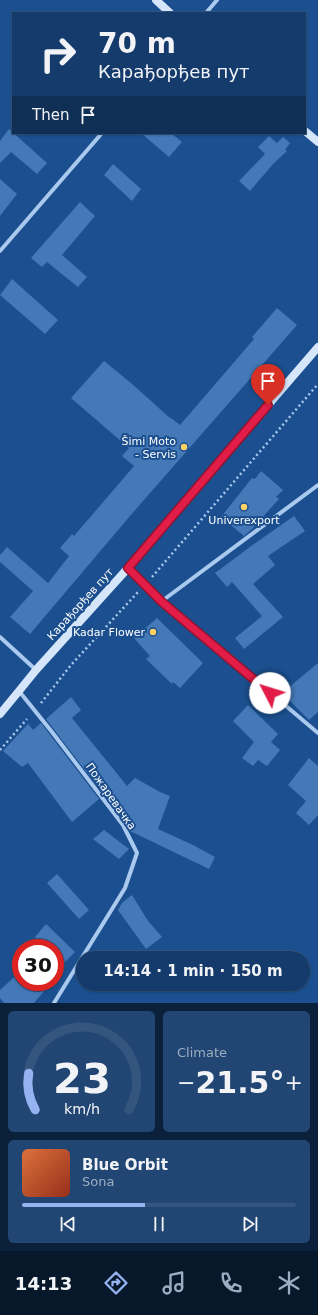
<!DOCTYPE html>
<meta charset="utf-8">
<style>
body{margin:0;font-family:"DejaVu Sans",sans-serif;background:#214673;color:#f1f3f6;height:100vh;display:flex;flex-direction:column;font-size:15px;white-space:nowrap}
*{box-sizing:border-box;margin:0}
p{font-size:13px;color:#9dadc1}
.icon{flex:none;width:22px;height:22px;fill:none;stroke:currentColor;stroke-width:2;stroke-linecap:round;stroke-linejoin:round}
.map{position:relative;height:1003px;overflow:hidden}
.drawer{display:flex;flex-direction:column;gap:8px;padding:8px;background:#0b203b;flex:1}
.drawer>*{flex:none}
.guide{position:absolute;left:12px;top:12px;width:294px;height:122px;border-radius:0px;box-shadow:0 1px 3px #0004,0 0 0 1px #33557e;background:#143b6b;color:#f1f3f6;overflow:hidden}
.speed{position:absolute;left:12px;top:939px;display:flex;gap:8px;font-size:20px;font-weight:700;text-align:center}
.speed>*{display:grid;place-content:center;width:52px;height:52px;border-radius:50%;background:#143b6b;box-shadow:0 1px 3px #0004,0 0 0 1px #33557e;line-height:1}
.speed .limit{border:6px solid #d22;background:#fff;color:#111}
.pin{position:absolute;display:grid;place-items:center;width:34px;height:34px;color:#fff;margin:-41px -17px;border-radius:50% 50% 50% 0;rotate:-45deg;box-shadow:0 0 4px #0007}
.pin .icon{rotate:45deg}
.me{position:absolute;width:44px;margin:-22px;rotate:310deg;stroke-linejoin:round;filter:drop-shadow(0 0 3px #0008)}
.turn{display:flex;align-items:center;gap:14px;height:84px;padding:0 20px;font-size:18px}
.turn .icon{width:52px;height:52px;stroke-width:2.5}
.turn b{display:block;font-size:28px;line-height:34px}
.then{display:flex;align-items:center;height:38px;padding:0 20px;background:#0003;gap:8px;font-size:15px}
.big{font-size:30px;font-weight:700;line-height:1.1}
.drawer .tile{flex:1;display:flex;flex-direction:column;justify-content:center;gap:6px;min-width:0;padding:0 14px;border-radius:6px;background:#214673}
.drawer .dial{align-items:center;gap:0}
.dial svg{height:104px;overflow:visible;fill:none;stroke:#33557e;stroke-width:7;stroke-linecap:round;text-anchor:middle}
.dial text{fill:#f1f3f6;stroke:none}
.song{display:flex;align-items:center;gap:12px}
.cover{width:48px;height:48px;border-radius:6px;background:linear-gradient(135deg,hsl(20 70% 55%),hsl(10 70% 35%))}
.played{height:4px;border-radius:2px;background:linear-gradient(90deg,#95b2f1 45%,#33557e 45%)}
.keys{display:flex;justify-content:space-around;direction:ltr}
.heat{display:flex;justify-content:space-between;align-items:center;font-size:22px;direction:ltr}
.drawer .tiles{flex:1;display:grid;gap:8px;grid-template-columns:1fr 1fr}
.tile:last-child{grid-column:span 2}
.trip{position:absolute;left:76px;top:951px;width:234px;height:40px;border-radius:20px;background:#143b6b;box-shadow:0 1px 3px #0004,0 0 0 1px #33557e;font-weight:700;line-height:40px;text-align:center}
.menu{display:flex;height:64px;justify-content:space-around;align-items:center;background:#08182b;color:#9dadc1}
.menu .icon{width:28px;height:28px}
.menu .on{color:#95b2f1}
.menu b{font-size:18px;color:#f1f3f6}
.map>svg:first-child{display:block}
.building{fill:#4478b7}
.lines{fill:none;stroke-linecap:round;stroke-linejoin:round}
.path{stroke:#a9c9ee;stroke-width:2.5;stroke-dasharray:2 3;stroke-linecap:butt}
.street{stroke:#a9c9ee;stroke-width:4}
.secondary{stroke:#d6e6fa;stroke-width:8}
.route-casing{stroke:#92132f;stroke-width:10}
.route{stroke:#e11d48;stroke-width:7}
.poi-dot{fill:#ffd166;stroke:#1b4f8f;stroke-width:1.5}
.labels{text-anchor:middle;stroke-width:4;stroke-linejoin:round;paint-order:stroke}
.poi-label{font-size:11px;fill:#fff;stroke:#1b4f8f;text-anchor:end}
.street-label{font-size:11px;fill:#fff;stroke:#1b4f8f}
</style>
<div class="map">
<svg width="318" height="1003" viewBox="0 0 318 1003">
<rect width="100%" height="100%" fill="#1b4f8f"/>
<g class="building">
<polygon points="9,129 47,163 37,174 11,152 0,163 0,141"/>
<polygon points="141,133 171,133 182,142 169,157"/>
<polygon points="269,136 277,143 283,137 290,143 285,150 287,151 274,163 250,191 239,181 265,154 258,147"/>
<polygon points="113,164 141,189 132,201 104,175"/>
<polygon points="0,179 17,194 0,216"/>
<polygon points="80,202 95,216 62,255 87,277 78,287 47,262 42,267 31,258"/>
<polygon points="12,279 58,320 45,334 0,295"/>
<polygon points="277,308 297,325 130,516 30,634 10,617 33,591 0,562 0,555 7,547 48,583 69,556 60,548 72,534 74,536 134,466 122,456 129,448 71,398 104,361 131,383 170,418 171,418 180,425 254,339 252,337"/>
<polygon points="261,471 283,490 276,497 279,499 251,530 244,536 221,517 252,478 255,479"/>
<polygon points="294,516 305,531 268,556 275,565 253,584 283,617 244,649 235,638 262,616 232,582 227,587 215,573 254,544"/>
<polygon points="157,618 203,663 180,688 173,682 172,684 146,659 150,656 134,638"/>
<polygon points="318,663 318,712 309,720 282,693"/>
<polygon points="71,697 81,710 72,718 127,786 135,778 160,792 170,796 158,829 193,845 215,857 209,869 130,831 121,817 124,815 106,793 104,795 46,719"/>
<polygon points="248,705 278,734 271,742 280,750 267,766 258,760 253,766 242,758 254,742 233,721"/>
<polygon points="41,723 99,799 72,822 28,763 22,767 3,751 28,724 33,730"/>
<polygon points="309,758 318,766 318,815 309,825 296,813 306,801 288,785"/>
<polygon points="104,830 129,849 119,859 93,839"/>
<polygon points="57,874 89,910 79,919 47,883"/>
<polygon points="132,895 148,921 162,937 146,949 118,910 122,903"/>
<polygon points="46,924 75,952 63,964 55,957 55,948 46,948 35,937"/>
<polygon points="21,971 21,982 52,982 34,1003 4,1003 0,998 0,990"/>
</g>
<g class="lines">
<g class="path">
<polyline points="152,577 318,384"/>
<polyline points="41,703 71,665 138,592"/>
<polyline points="0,750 27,719"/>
</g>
<g class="street">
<polyline points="206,13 217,0"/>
<polyline points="0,251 102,133"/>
<polyline points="128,568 162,601 318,733"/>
<polyline points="162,601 318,485"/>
<polyline points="0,637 36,670"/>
<polyline points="19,691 52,732 123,825 137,853 125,888 54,1003"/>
</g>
<g class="secondary">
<polyline points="156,0 170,13"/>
<polyline points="305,131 318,142"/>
<polyline points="0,714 19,691 36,670 128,568 318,347"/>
</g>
</g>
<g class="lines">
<defs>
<polyline id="route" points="268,405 128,568 162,602 270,693"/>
</defs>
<use href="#route" class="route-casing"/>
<use href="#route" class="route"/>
</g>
<g class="poi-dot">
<circle cx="184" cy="447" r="4"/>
<circle cx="244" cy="507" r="4"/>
<circle cx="153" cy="632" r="4"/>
</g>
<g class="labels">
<g class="poi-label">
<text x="176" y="445">Šimi Moto<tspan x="176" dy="13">- Servis</tspan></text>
<text x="244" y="524" text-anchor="middle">Univerexport</text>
<text x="145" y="636">Kadar Flower</text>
</g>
<g class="street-label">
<text transform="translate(80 604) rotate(-48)" y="4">Карађорђев пут</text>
<text transform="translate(111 796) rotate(55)" y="4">Пожаревачка</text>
</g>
</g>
</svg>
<div class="speed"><div class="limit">30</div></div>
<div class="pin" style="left:268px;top:405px;background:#d93025"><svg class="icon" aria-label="arrive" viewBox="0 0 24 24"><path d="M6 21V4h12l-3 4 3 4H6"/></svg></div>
<svg class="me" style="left:270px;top:693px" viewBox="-20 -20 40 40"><circle r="19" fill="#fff"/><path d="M0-13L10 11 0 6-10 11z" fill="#e11d48"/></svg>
<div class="trip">14:14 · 1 min · 150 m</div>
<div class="guide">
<div class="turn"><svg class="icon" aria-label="right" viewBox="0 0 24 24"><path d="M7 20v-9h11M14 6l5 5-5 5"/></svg><div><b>70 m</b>Карађорђев пут</div></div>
<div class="then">Then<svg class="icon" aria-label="arrive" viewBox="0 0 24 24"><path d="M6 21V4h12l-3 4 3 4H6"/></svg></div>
</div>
</div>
<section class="drawer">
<div class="tiles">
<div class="tile dial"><svg viewBox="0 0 100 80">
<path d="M14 69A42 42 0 1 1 86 69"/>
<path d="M14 69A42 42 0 0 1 9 41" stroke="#95b2f1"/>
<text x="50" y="56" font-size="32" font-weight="700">23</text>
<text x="50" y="72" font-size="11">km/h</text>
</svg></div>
<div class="tile"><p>Climate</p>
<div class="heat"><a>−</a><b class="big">21.5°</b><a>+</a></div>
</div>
<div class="tile">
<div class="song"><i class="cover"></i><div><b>Blue Orbit</b><p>Sona</p></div></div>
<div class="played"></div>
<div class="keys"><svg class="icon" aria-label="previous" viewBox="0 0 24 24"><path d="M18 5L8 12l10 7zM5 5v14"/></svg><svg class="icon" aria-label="pause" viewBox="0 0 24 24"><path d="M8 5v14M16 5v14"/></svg><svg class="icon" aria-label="next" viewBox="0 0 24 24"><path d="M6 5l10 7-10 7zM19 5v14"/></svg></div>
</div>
</div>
</section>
<nav class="menu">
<b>14:13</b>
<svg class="icon on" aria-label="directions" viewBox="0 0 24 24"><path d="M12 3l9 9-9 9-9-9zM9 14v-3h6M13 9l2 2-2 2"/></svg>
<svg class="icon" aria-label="music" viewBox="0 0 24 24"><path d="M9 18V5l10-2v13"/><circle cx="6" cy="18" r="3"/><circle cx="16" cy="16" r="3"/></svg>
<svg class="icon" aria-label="phone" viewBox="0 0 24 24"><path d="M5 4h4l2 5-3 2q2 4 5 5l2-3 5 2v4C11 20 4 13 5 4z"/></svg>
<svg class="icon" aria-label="climate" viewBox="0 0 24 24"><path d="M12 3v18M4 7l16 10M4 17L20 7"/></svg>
</nav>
